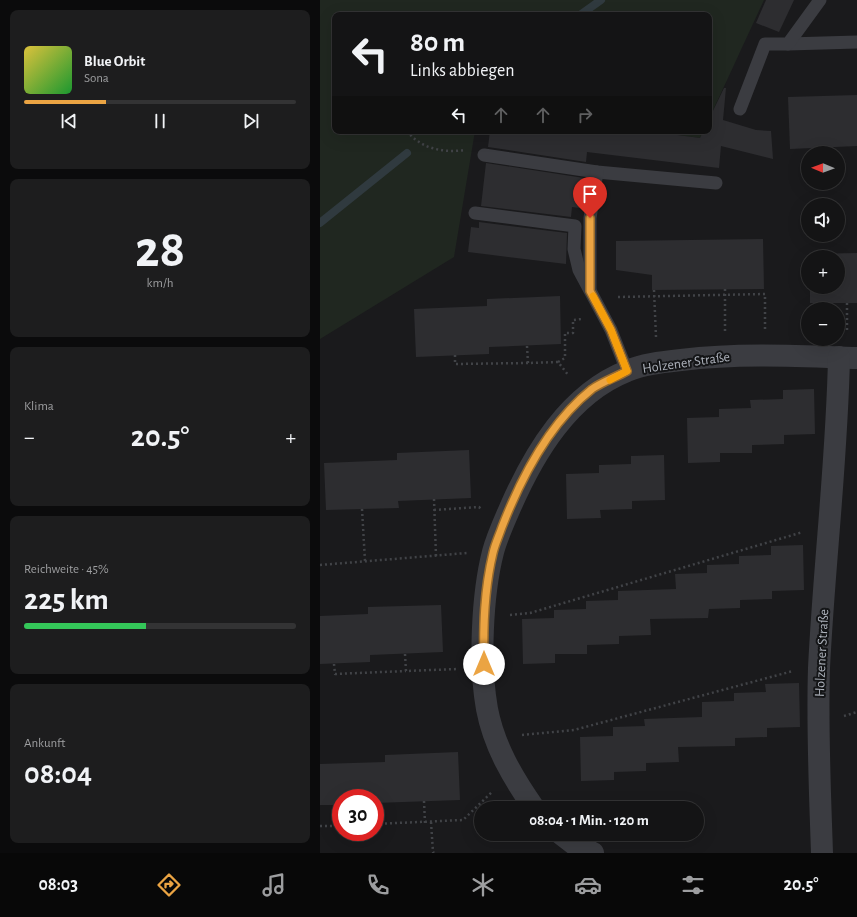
<!DOCTYPE html>
<html lang="de">
<meta charset="utf-8">
<style>
body{margin:0;font-family:"Alegreya Sans",sans-serif;background:#1d1d1e;color:#f1f3f6;height:100vh;display:flex;flex-direction:column;font-size:15px;white-space:nowrap}
*{box-sizing:border-box;margin:0}
p{font-size:13px;color:#9d9ea0}
.icon{flex:none;width:22px;height:22px;fill:none;stroke:currentColor;stroke-width:2;stroke-linecap:round;stroke-linejoin:round}
.map{position:relative;flex:1;overflow:hidden}
.side{display:flex;flex-direction:column;gap:10px;padding:10px;background:#0b0b0c;width:320px}
.side>*{flex:none}
.banner{position:absolute;left:12px;top:12px;width:380px;height:122px;border-radius:8px;box-shadow:0 4px 16px #0002,0 0 0 1px #333334;background:#141415;color:#f1f3f6;overflow:hidden}
.needle{width:26px;rotate:271deg}
.controls{position:absolute;left:481px;top:146px;display:grid;gap:8px}
.controls a{display:grid;place-items:center;width:44px;height:44px;border-radius:50%;background:#141415;box-shadow:0 4px 16px #0002,0 0 0 1px #333334;font-size:20px}
.speed{position:absolute;left:12px;top:789px;display:flex;gap:8px;font-size:20px;font-weight:700;text-align:center}
.speed>*{display:grid;place-content:center;width:52px;height:52px;border-radius:50%;background:#141415;box-shadow:0 4px 16px #0002,0 0 0 1px #333334;line-height:1}
.speed .limit{border:6px solid #d22;background:#fff;color:#111}
.pin{position:absolute;display:grid;place-items:center;width:34px;height:34px;color:#fff;margin:-41px -17px;border-radius:50% 50% 50% 0;rotate:-45deg;box-shadow:0 0 4px #0007}
.pin .icon{rotate:45deg}
.me{position:absolute;width:44px;margin:-22px;rotate:0deg;stroke-linejoin:round;filter:drop-shadow(0 0 3px #0008)}
.turn{display:flex;align-items:center;gap:14px;height:84px;padding:0 12px;font-size:18px}
.turn .icon{width:52px;height:52px;stroke-width:2.5}
.turn b{display:block;font-size:28px;line-height:34px}
.lanes{display:flex;align-items:center;height:38px;padding:0 12px;background:#0003;justify-content:center;gap:20px;direction:ltr}
.lanes .off{opacity:.35}
.big{font-size:30px;font-weight:600;line-height:1.1}
.side .card{flex:1;display:flex;flex-direction:column;justify-content:center;gap:6px;min-width:0;padding:0 14px;border-radius:8px;background:#1d1d1e}
.side .dial{align-items:center;gap:0}
.dial b{font-size:52px;line-height:1}
.song{display:flex;align-items:center;gap:12px}
.cover{width:48px;height:48px;border-radius:6px;background:linear-gradient(135deg,hsl(50 70% 55%),hsl(130 70% 35%))}
.played{height:4px;border-radius:2px;background:linear-gradient(90deg,#eba443 30%,#333334 30%)}
.keys{display:flex;justify-content:space-around;direction:ltr}
.heat{display:flex;justify-content:space-between;align-items:center;font-size:22px;direction:ltr}
.charge{height:6px;border-radius:3px;background:linear-gradient(90deg,#34c759 45%,#333334 0)}
.trip{position:absolute;left:154px;top:801px;width:230px;height:40px;border-radius:20px;background:#141415;box-shadow:0 4px 16px #0002,0 0 0 1px #333334;font-weight:600;line-height:40px;text-align:center}
.dock{display:flex;height:64px;justify-content:space-around;align-items:center;background:#080808;color:#9d9ea0}
.dock .icon{width:28px;height:28px}
.dock .active{color:#eba443}
.dock b{font-size:18px;color:#f1f3f6}
main{display:flex;flex:1;min-height:0}
.map>svg:first-child{display:block}
.green{fill:#202720}
.lines{fill:none;stroke-linecap:round;stroke-linejoin:round}
.stream{stroke:#303a3f;stroke-width:8}
.building{fill:#2d2d30}
.path{stroke:#414347;stroke-width:2.5;stroke-dasharray:2 3;stroke-linecap:butt}
.lane{stroke:#3b3c41;stroke-width:13}
.street{stroke:#3b3c41;stroke-width:22}
.route-casing{stroke:#996b2c;stroke-width:10}
.route{stroke:#eba443;stroke-width:7}
.slow{stroke:#f59e0b;stroke-width:7}
.labels{text-anchor:middle;stroke-width:4;stroke-linejoin:round;paint-order:stroke}
.street-label{font-size:14px;fill:#adb2bb;stroke:#141517}
</style>
<main>
<section class="side">
<div class="card">
<div class="song"><i class="cover"></i><div><b>Blue Orbit</b><p>Sona</p></div></div>
<div class="played"></div>
<div class="keys"><svg class="icon" aria-label="previous" viewBox="0 0 24 24"><path d="M18 5L8 12l10 7zM5 5v14"/></svg><svg class="icon" aria-label="pause" viewBox="0 0 24 24"><path d="M8 5v14M16 5v14"/></svg><svg class="icon" aria-label="next" viewBox="0 0 24 24"><path d="M6 5l10 7-10 7zM19 5v14"/></svg></div>
</div>
<div class="card dial"><b>28</b><p>km/h</p></div>
<div class="card"><p>Klima</p>
<div class="heat"><a>−</a><b class="big">20.5°</b><a>+</a></div>
</div>
<div class="card"><p>Reichweite · 45%</p><b class="big">225 km</b><div class="charge"></div></div>
<div class="card"><p>Ankunft</p><b class="big">08:04</b></div>
</section>
<div class="map">
<svg width="537" height="853" viewBox="0 0 537 853">
<rect width="100%" height="100%" fill="#1a1a1c"/>
<g class="green">
<polygon points="0,0 444,0 389,119 389,15 15,15 15,131 155,131 134,257 0,339"/>
<polygon points="328,131 383,131 380,138"/>
</g>
<g class="lines">
<g class="stream">
<polyline points="260,15 281,0"/>
<polyline points="0,223 87,153"/>
</g>
</g>
<g class="building">
<polygon points="446,0 474,0 459,32 436,23"/>
<polygon points="404,88 406,88 403,120 436,130 451,131 453,159 401,146 399,168 267,152 266,162 168,147 170,131 328,131 380,138 383,131 389,131 389,119"/>
<polygon points="537,95 537,146 470,149 468,97"/>
<polygon points="166,163 264,178 260,208 252,207 251,217 161,206"/>
<polygon points="159,222 247,233 246,264 148,252 151,227 159,228"/>
<polygon points="443,239 444,289 332,290 332,275 296,270 296,241"/>
<polygon points="537,253 537,303 490,303 490,287 518,287 518,257 490,257 490,254"/>
<polygon points="240,296 241,344 169,347 169,354 96,357 94,309 167,306 167,299"/>
<polygon points="494,389 495,434 464,435 464,444 432,445 432,453 400,453 400,462 368,463 367,418 399,417 399,409 431,408 430,400 463,399 463,390"/>
<polygon points="149,450 151,498 78,501 79,508 6,510 4,463 77,460 77,453"/>
<polygon points="344,455 345,500 312,501 312,509 280,510 281,518 247,519 246,474 279,473 279,465 311,464 311,456"/>
<polygon points="483,545 484,590 452,591 452,599 420,600 420,608 389,609 388,618 330,619 331,635 299,636 299,644 267,645 267,654 235,654 235,663 203,664 202,619 234,618 234,610 266,609 266,601 298,600 298,591 356,589 355,574 387,573 387,565 419,564 419,556 451,555 451,546"/>
<polygon points="121,605 123,652 50,655 50,662 0,664 0,616 48,614 48,607"/>
<polygon points="479,683 480,727 447,728 447,737 415,738 415,746 358,747 359,762 326,763 326,771 294,772 294,780 261,781 260,737 293,736 293,727 325,726 324,719 382,717 382,702 414,701 414,693 446,692 445,684"/>
<polygon points="138,752 140,800 55,803 55,798 21,798 21,805 0,805 0,764 65,762 65,755"/>
</g>
<g class="lines">
<g class="path">
<path d="M87 131C101 149 124 153 144 150"/>
<polyline points="405,289 405,332"/>
<polyline points="334,290 336,337"/>
<polyline points="298,297 445,294 445,331"/>
<polyline points="527,303 527,333"/>
<polyline points="207,346 208,363 238,362 249,376"/>
<polyline points="135,355 135,364 208,363"/>
<polyline points="238,362 245,358 245,333 253,333 253,320 262,319"/>
<polyline points="114,499 116,556"/>
<polyline points="42,509 45,561"/>
<polyline points="114,510 159,507 162,510"/>
<polyline points="0,565 147,553"/>
<polyline points="190,615 210,613 483,532"/>
<polyline points="85,654 86,671 138,669"/>
<polyline points="14,664 15,674 86,671"/>
<polyline points="524,716 537,712"/>
<polyline points="202,735 254,730 473,671"/>
<polyline points="104,801 105,823"/>
<polyline points="111,822 113,852 114,853"/>
<polyline points="55,824 143,820 173,791"/>
<polyline points="0,826 21,826"/>
</g>
<g class="lane">
<polyline points="468,44 537,42"/>
<polyline points="420,109 445,44 468,44 500,0"/>
<polyline points="164,155 277,172 396,183"/>
<polyline points="155,213 255,226 254,249 259,270 291,330 307,371"/>
<polyline points="270,289 270,218 277,172"/>
</g>
<g class="street">
<path d="M214 808C193 778 174 746 167 709 159 665 162 595 173 552 177 537 184 522 190 508 214 453 249 394 307 371 323 364 343 362 361 360 420 353 478 356 537 358"/>
<polyline points="241,834 254,844 273,853"/>
<path d="M502 853C500 792 497 730 499 668 504 565 517 461 519 357"/>
</g>
</g>
<g class="lines">
<defs>
<path id="route" d="M164 664C163 626 164 590 173 553 175 544 179 536 182 527 201 478 229 423 272 389 282 382 296 377 307 371L291 330 270 291V218"/>
</defs>
<use href="#route" class="route-casing"/>
<use href="#route" class="route"/>
<polyline class="slow" points="273,296 291,330 307,371 290,380"/>
</g>
<g class="labels">
<g class="street-label">
<text transform="translate(366 362) rotate(-8)" y="5">Holzener Straße</text>
<text transform="translate(501 653) rotate(-87)" y="5">Holzener Straße</text>
</g>
</g>
</svg>
<div class="controls">
<a><svg class="needle" viewBox="-14 -14 28 28"><path d="M0-13l5 13h-10z" fill="#e53935"/><path d="M0 13l5-13h-10z" fill="#9d9ea0"/></svg></a>
<a><svg class="icon" aria-label="sound" viewBox="0 0 24 24"><path d="M4 9h4l5-4v14l-5-4H4zM17 9q2 3 0 6"/></svg></a>
<a>+</a>
<a>−</a>
</div>
<div class="speed"><div class="limit">30</div></div>
<div class="pin" style="left:270px;top:218px;background:#d93025"><svg class="icon" aria-label="arrive" viewBox="0 0 24 24"><path d="M6 21V4h12l-3 4 3 4H6"/></svg></div>
<svg class="me" style="left:164px;top:664px" viewBox="-20 -20 40 40"><circle r="19" fill="#fff"/><path d="M0-13L10 11 0 6-10 11z" fill="#eba443"/></svg>
<div class="trip">08:04 · 1 Min. · 120 m</div>
<div class="banner">
<div class="turn"><svg class="icon" aria-label="left" viewBox="0 0 24 24"><path d="M17 20v-9H6M10 6l-5 5 5 5"/></svg><div><b>80 m</b>Links abbiegen</div></div>
<div class="lanes"><svg class="icon" aria-label="left" viewBox="0 0 24 24"><path d="M17 20v-9H6M10 6l-5 5 5 5"/></svg><svg class="icon off" aria-label="ahead" viewBox="0 0 24 24"><path d="M12 20V5M6 11l6-6 6 6"/></svg><svg class="icon off" aria-label="ahead" viewBox="0 0 24 24"><path d="M12 20V5M6 11l6-6 6 6"/></svg><svg class="icon off" aria-label="right" viewBox="0 0 24 24"><path d="M7 20v-9h11M14 6l5 5-5 5"/></svg></div>
</div>
</div>
</main>
<nav class="dock">
<b>08:03</b>
<svg class="icon active" aria-label="directions" viewBox="0 0 24 24"><path d="M12 3l9 9-9 9-9-9zM9 14v-3h6M13 9l2 2-2 2"/></svg>
<svg class="icon" aria-label="music" viewBox="0 0 24 24"><path d="M9 18V5l10-2v13"/><circle cx="6" cy="18" r="3"/><circle cx="16" cy="16" r="3"/></svg>
<svg class="icon" aria-label="phone" viewBox="0 0 24 24"><path d="M5 4h4l2 5-3 2q2 4 5 5l2-3 5 2v4C11 20 4 13 5 4z"/></svg>
<svg class="icon" aria-label="climate" viewBox="0 0 24 24"><path d="M12 3v18M4 7l16 10M4 17L20 7"/></svg>
<svg class="icon" aria-label="car" viewBox="0 0 24 24"><path d="M5 17H2v-5l4-1 3-4h7l3 4 3 1v5h-3M9 17h6M6 11h13"/><circle cx="7" cy="17" r="2"/><circle cx="17" cy="17" r="2"/></svg>
<svg class="icon" aria-label="filters" viewBox="0 0 24 24"><path d="M4 7h16M4 17h16"/><circle cx="9" cy="7" r="2"/><circle cx="15" cy="17" r="2"/></svg>
<b>20.5°</b>
</nav>
